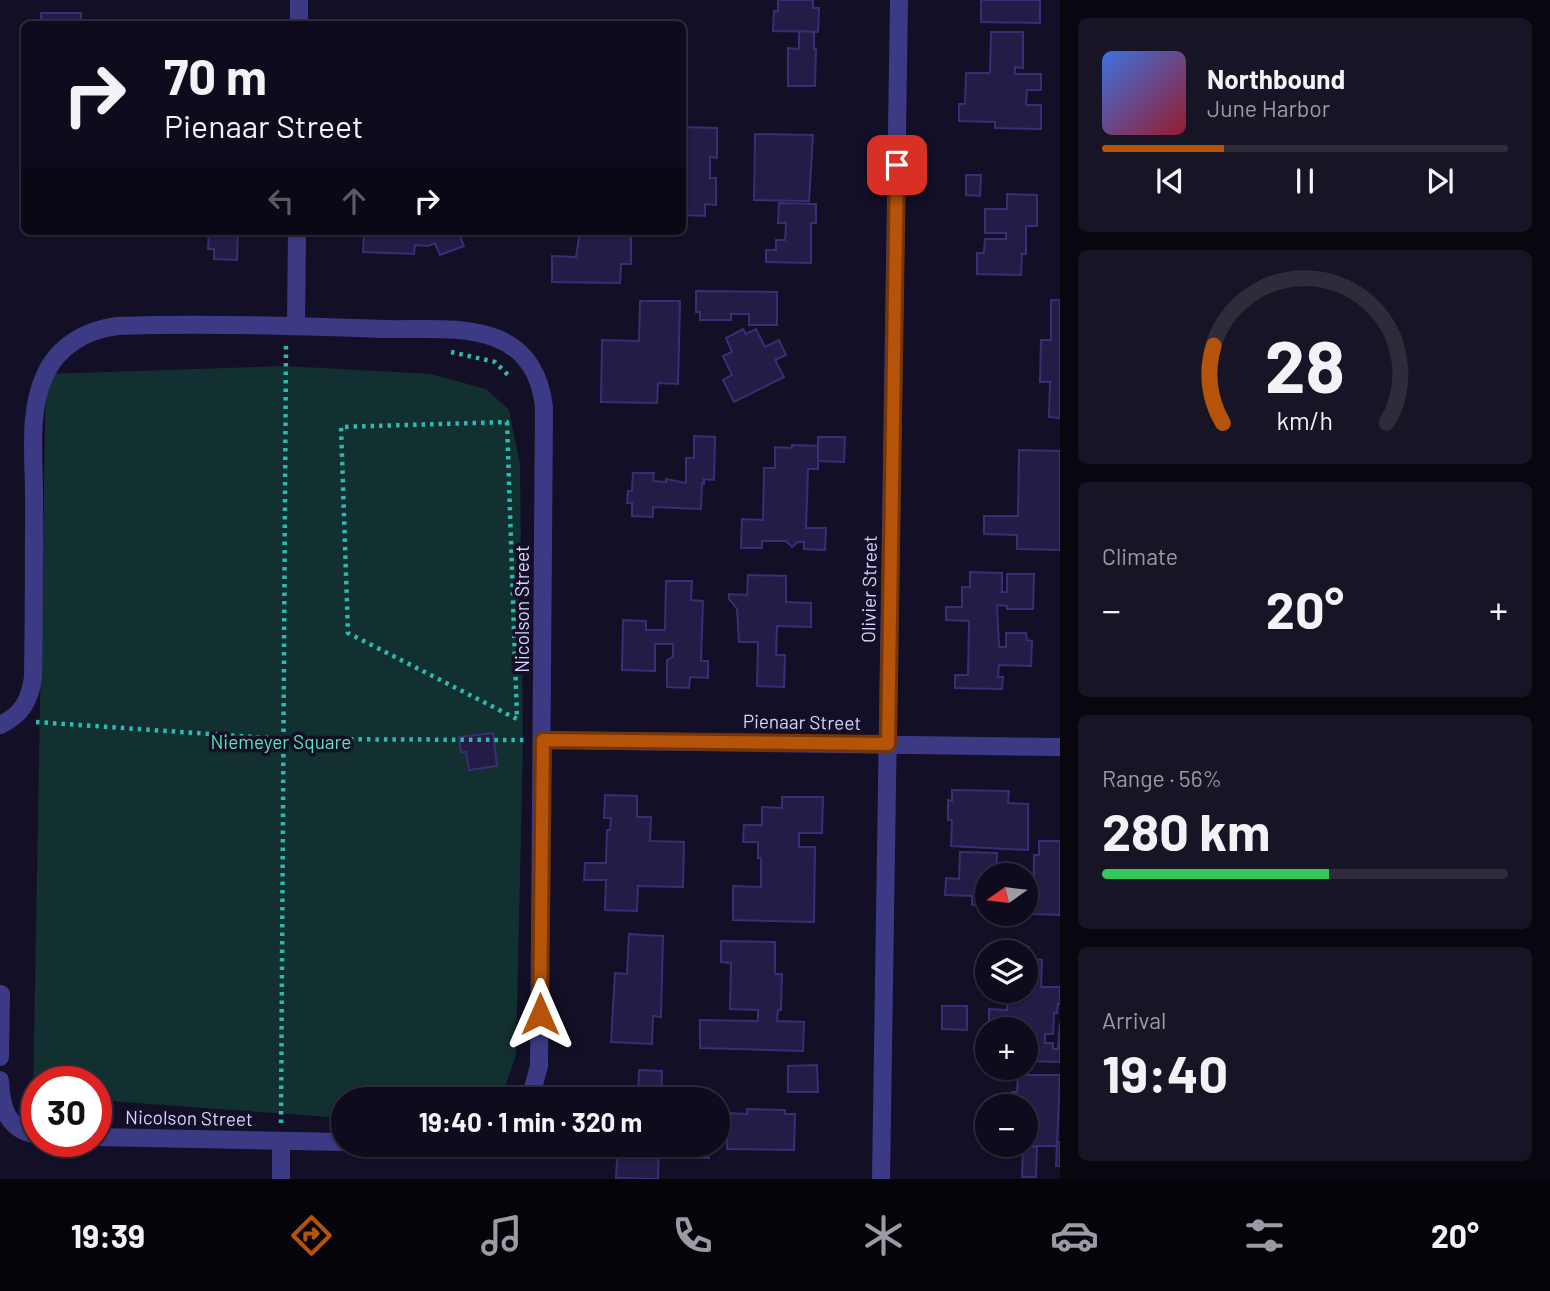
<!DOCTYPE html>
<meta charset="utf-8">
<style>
body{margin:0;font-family:Barlow,sans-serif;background:#171425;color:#f1f3f6;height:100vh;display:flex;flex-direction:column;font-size:26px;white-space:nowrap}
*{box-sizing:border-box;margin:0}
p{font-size:23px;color:#9b9ba3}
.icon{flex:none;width:38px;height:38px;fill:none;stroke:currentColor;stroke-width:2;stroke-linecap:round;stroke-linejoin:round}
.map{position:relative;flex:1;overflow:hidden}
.sheet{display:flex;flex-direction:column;gap:18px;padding:18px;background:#08060f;width:490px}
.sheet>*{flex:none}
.top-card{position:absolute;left:21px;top:21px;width:665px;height:214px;border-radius:10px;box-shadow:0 2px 5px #0004,0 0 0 2px #2e2b3b;background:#0e0b1c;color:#f1f3f6;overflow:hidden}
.needle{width:46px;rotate:256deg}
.controls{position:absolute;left:975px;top:863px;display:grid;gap:14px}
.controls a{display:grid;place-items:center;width:63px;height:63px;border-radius:50%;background:#0e0b1c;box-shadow:0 2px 5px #0004,0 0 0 2px #2e2b3b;font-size:35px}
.speed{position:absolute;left:21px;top:1066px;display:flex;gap:14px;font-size:35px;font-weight:700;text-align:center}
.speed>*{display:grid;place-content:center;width:91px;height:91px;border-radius:50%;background:#0e0b1c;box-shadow:0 2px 5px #0004,0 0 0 2px #2e2b3b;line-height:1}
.speed .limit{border:10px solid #d22;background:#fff;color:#111}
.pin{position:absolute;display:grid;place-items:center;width:60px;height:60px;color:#fff;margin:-30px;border-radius:14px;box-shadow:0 4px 10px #0006}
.me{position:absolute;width:77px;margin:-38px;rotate:0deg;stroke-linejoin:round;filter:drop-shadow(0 0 5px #0008)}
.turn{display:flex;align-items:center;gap:24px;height:147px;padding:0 28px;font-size:32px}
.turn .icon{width:91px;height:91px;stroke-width:2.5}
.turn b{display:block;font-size:49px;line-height:60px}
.lanes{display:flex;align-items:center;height:66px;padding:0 28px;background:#0003;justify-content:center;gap:35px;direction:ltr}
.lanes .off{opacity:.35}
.big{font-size:52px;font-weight:700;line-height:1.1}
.sheet .widget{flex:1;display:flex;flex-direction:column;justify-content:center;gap:10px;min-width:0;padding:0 24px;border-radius:10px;background:#171425}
.sheet .dial{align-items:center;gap:0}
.dial svg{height:182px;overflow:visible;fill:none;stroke:#2e2b3b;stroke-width:7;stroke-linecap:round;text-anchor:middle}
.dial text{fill:#f1f3f6;stroke:none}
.song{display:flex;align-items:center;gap:21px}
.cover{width:84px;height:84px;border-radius:10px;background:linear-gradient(135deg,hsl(220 70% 55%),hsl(350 70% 35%))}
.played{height:7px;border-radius:4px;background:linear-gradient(90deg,#b45309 30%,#2e2b3b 30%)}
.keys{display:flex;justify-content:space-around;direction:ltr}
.heat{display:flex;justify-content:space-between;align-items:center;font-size:38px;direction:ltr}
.charge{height:10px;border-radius:5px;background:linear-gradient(90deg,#34c759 56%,#2e2b3b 0)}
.trip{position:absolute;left:331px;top:1087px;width:399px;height:70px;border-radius:35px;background:#0e0b1c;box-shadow:0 2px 5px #0004,0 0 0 2px #2e2b3b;font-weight:700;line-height:70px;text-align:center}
.dock{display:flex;height:112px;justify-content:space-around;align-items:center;background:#06040b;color:#9b9ba3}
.dock .icon{width:49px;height:49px}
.dock .current{color:#b45309}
.dock b{font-size:32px;color:#f1f3f6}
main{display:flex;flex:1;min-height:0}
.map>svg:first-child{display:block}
.green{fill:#12302f}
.building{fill:#241b47;stroke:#3b2d73;stroke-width:2}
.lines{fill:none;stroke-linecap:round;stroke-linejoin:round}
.path{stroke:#2fb8b0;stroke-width:4.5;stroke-dasharray:3.5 5;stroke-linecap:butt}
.minor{stroke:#3d3a85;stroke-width:18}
.route-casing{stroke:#753606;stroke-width:18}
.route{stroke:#b45309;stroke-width:12}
.labels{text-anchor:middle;stroke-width:7;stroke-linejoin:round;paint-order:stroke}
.street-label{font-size:19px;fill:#d9d4ff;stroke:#130f26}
.park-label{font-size:19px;fill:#5fe0c0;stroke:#130f26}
</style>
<main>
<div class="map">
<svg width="1060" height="1179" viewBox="0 0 1060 1179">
<rect width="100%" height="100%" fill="#130f26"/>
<polygon class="green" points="285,366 431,374 486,389 509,410 520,464 523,744 516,1055 503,1093 494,1099 343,1099 343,1118 96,1100 96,1082 37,1082 37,1096 33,1095 46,374"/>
<g class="building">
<polygon points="778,0 813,0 813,8 819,8 818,32 773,31 774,11 778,11"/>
<polygon points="981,0 1040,0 1040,23 981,22"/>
<rect x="41" y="13" width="40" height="11"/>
<polygon points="21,26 24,26 24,46 21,47"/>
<polygon points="799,31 814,32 814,49 816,49 815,86 788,86 788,48 799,49"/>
<polygon points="991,32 1023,32 1023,68 1015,67 1015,74 1041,74 1041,90 1027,90 1026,105 1041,105 1041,129 995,128 995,122 959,121 959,104 965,104 966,73 990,73"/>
<polygon points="682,127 717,128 717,158 710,157 710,178 716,178 716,205 705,204 705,216 682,215"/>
<polygon points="755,134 813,135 809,201 754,200"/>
<polygon points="966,175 981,175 980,196 966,195"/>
<polygon points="1007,194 1037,195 1037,226 1026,226 1026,254 1022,254 1021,275 977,274 977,253 984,253 985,239 1006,239 1006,233 985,233 985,209 1007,209"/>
<polygon points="779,203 816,204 816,223 811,223 811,263 766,262 766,250 776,250 776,240 785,240 786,223 778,223"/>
<polygon points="209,231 238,231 237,260 214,259 214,249 208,249"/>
<polygon points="364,231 458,231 464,246 440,255 435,243 428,246 415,245 414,254 363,252"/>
<polygon points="580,231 621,231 621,235 631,236 631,264 621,264 620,283 552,282 552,256 576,257"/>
<polygon points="696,291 777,292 777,325 749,325 749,314 731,314 731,320 700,320 700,312 696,312"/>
<polygon points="1051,300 1060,300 1060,418 1049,417 1050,382 1040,382 1041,340 1051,340"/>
<polygon points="640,301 680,301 678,384 658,383 657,403 601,402 602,340 639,341"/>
<polygon points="743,329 746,334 756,329 765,347 779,340 786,355 775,360 784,377 734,402 723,380 732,375 723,356 732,352 726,338"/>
<polygon points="694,436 715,437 714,480 704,479 704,484 702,483 701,509 653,507 653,517 632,516 632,503 627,503 628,491 632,491 633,473 654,473 653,481 666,482 666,479 686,483 686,458 694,458"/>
<polygon points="818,437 845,437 844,462 818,461"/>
<polygon points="792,445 818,446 818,469 808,469 806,528 826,528 825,550 804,549 804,542 798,542 792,547 786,541 762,541 762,548 741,548 742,519 763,520 764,468 775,468 775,447 792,448"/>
<polygon points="1019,450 1060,451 1060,550 1017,549 1017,535 984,534 984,516 1018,516"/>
<polygon points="970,572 1002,573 1002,592 1007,592 1007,574 1034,574 1033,609 1007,609 1007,606 997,605 999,647 1006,647 1006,633 1026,633 1027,640 1032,641 1031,666 999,665 998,677 1003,677 1002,689 955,688 955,675 968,675 969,621 946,620 946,607 962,607 962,587 970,587"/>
<polygon points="748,575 786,576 786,602 811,603 811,627 777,626 776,655 785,655 784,687 757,686 758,642 739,642 737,609 729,599 729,594 747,595"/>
<polygon points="666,581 692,581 691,600 703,601 701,661 708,661 708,678 690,677 689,688 667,687 667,660 673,657 673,644 655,644 655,671 622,670 623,620 646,621 646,630 665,630"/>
<polygon points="493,733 497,766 469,770 466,752 461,752 459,737"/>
<polygon points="952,790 1009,791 1008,803 1028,804 1028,850 951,846 952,820 948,820 948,800 952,801"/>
<polygon points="605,795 637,796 637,817 651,817 650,841 684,842 683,887 638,886 637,911 605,910 606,880 584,880 585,863 606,863 607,830 610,830 611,818 604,818"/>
<polygon points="782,797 823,797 822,833 799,833 799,847 815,847 814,922 733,920 733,886 761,887 761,858 758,858 758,842 743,842 744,825 762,825 762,807 782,808"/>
<polygon points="1039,841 1060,841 1060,915 1033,914 1034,855 1039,855"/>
<polygon points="960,852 997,853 996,875 987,875 987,906 972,905 972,896 945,895 946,878 959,879"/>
<polygon points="629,934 663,936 661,1017 653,1016 652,1044 611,1042 615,973 627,974"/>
<polygon points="721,941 775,942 775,974 782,974 781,1010 778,1010 777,1021 804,1022 803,1051 700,1048 700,1020 758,1021 758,1010 730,1009 731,963 721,962"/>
<polygon points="1001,946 1029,947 1029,959 1042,960 1041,987 1060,987 1060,1004 1058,1004 1057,1013 1054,1013 1053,1034 1045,1034 1045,1043 1053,1043 1053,1049 1058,1049 1060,1023 1060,1062 1026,1061 1026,1029 989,1029 989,1009 1007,1010 1008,990 1026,990 1026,952 1001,952"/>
<polygon points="942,1006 967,1006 967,1030 942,1029"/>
<polygon points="817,1065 818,1092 788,1092 788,1066"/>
<polygon points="639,1070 662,1071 661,1099 638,1099"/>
<polygon points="1018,1075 1060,1075 1057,1146 1017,1146 1026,1144 1026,1106 1011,1106 1012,1092 1017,1092"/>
<polygon points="747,1109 785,1110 785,1114 795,1114 794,1150 727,1149 728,1113 747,1114"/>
<polygon points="1057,1142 1060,1142 1060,1166 1056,1166"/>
<polygon points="618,1144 659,1144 658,1179 616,1178"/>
<rect x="672" y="1144" width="37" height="14"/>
<polygon points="1023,1146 1037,1147 1036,1177 1022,1177"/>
</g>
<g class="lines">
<g class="path">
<polyline points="451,352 495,362 511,378"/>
<polygon points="507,422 517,719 348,633 341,427"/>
<polyline points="36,722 283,739 524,740"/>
<polyline points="281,1123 286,344"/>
</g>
<g class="minor">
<polyline points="299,24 299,0"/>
<polyline points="296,326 297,231"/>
<path d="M0 725C22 715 30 700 33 677 34 617 34 556 34 496 34 457 28 411 45 375 58 346 86 330 117 326 206 323 295 326 384 329 420 330 462 325 496 338 527 350 541 377 544 408L539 1066 530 1099"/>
<polyline points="543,740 1060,747"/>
<polyline points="0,1057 1,994"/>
<path d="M0 1080C1 1107 7 1130 37 1135"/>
<polyline points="96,1137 343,1142"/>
<polyline points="281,1179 281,1141"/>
<polyline points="881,1179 899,0"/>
</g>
</g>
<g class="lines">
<defs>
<polyline id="route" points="540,1014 543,740 888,744 897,165"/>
</defs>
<use href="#route" class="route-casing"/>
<use href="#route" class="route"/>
</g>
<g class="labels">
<g class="street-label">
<text transform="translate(869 589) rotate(-89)" y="7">Olivier Street</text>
<text transform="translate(522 609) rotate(-90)" y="7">Nicolson Street</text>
<text transform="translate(802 722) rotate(1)" y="7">Pienaar Street</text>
<text transform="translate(189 1118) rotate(1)" y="7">Nicolson Street</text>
</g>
<g class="park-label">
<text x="281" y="749">Niemeyer Square</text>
</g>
</g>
</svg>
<div class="controls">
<a><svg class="needle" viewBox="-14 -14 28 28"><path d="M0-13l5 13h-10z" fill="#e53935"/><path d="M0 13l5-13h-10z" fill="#9b9ba3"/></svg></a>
<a><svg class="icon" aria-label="layers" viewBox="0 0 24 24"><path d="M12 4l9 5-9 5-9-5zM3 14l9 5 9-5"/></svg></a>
<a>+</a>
<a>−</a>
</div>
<div class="speed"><div class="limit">30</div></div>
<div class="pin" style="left:897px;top:165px;background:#d93025"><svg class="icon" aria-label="arrive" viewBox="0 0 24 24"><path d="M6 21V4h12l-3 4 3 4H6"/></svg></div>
<svg class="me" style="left:540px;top:1014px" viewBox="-20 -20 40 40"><path d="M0-17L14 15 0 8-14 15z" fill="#b45309" stroke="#fff" stroke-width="4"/></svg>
<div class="trip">19:40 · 1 min · 320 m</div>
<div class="top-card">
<div class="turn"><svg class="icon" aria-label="right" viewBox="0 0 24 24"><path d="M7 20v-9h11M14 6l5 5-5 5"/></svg><div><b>70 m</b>Pienaar Street</div></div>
<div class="lanes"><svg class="icon off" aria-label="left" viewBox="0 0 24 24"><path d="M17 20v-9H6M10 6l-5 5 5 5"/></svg><svg class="icon off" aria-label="ahead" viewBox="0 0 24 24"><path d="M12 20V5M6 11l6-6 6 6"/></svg><svg class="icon" aria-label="right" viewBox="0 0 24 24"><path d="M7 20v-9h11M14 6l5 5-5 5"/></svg></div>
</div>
</div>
<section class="sheet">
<div class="widget">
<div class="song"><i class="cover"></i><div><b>Northbound</b><p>June Harbor</p></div></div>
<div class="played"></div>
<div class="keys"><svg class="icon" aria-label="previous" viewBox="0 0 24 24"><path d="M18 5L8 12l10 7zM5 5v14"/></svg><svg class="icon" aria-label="pause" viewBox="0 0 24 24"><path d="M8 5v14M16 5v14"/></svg><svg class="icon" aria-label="next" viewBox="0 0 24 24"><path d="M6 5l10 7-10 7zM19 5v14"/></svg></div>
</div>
<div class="widget dial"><svg viewBox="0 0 100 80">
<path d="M14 69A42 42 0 1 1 86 69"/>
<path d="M14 69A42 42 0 0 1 10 35" stroke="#b45309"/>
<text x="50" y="56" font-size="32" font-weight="700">28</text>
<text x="50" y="72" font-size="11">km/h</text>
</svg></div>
<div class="widget"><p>Climate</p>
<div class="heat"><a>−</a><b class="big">20°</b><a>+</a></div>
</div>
<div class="widget"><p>Range · 56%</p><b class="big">280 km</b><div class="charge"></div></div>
<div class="widget"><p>Arrival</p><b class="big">19:40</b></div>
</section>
</main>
<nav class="dock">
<b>19:39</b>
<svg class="icon current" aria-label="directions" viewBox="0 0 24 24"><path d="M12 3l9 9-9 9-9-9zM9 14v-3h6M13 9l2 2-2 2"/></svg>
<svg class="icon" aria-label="music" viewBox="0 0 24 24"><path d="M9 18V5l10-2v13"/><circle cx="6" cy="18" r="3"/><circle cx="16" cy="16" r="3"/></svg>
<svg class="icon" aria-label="phone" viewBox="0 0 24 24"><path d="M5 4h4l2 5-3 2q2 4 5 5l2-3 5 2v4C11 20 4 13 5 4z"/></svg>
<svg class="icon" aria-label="climate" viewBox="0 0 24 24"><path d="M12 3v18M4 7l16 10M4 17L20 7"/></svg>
<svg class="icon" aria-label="car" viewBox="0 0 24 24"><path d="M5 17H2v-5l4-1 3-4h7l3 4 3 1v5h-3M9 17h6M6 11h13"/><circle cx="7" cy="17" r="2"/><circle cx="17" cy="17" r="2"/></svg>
<svg class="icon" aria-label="filters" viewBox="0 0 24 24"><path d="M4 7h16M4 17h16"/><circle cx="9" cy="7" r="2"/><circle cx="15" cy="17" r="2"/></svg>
<b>20°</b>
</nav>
